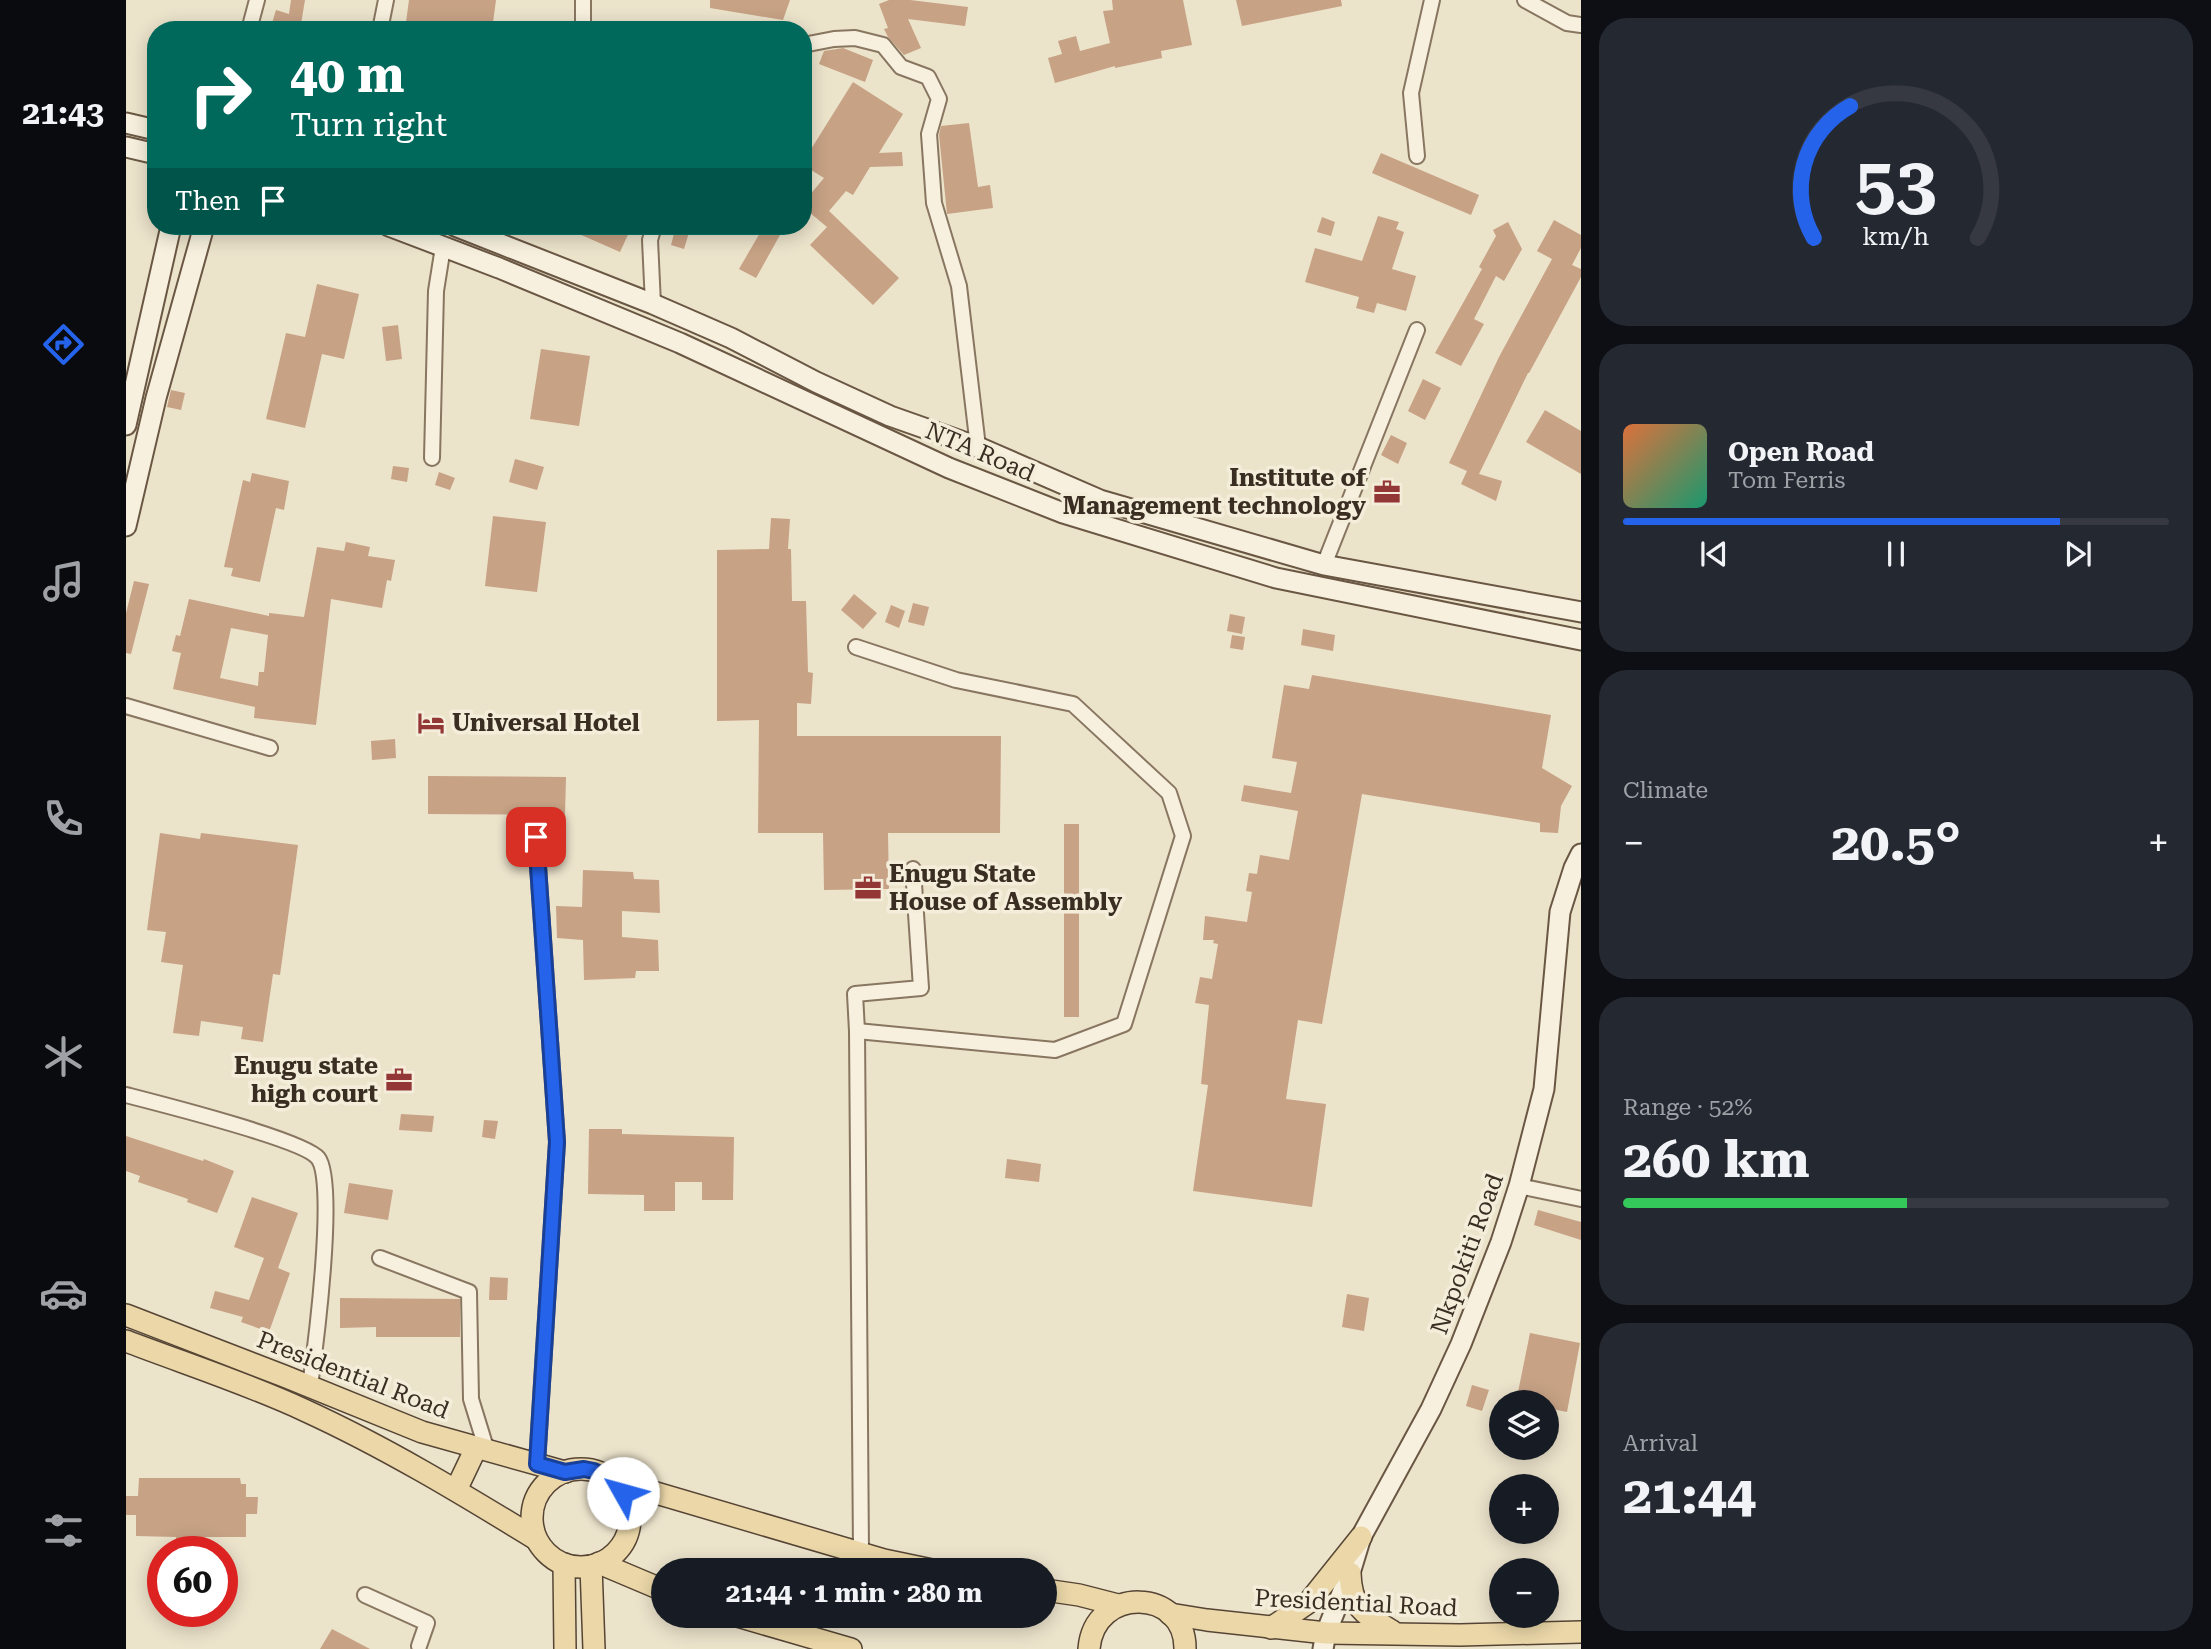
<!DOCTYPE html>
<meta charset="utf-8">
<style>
body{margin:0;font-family:"Roboto Serif",serif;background:#242831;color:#f1f3f6;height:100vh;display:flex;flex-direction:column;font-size:26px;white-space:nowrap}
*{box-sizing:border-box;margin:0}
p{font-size:23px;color:#9ea1a6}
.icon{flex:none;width:38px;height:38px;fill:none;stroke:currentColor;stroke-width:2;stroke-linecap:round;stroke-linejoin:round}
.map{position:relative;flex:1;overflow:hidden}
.details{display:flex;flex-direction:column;gap:18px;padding:18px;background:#0d0f14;width:630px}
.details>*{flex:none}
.hud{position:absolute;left:21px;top:21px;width:665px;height:214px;border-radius:28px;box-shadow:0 4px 18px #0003;background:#00695c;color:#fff;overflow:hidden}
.buttons{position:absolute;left:1363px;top:1390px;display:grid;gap:14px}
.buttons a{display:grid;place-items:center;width:70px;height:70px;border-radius:50%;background:#171b24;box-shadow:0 4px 18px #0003;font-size:35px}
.speed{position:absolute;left:21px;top:1536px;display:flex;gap:14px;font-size:35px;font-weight:700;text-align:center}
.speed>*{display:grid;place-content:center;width:91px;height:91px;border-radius:50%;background:#171b24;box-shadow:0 4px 18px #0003;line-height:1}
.speed .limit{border:10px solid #d22;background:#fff;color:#111}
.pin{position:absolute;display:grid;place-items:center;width:60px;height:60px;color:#fff;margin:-30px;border-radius:14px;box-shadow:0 4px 10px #0006}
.me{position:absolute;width:77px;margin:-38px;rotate:308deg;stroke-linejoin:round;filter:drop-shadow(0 0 5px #0008)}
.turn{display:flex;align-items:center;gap:24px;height:147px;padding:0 28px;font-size:32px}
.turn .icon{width:91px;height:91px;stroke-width:2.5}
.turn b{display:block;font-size:49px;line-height:60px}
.then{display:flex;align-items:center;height:66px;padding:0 28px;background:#0003;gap:14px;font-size:26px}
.big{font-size:52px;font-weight:700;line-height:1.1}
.details .card{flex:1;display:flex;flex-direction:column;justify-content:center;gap:10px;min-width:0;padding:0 24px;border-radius:28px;background:#242831}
.details .dial{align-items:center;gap:0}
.dial svg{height:182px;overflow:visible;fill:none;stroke:#363941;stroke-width:7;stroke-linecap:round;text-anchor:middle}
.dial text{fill:#f1f3f6;stroke:none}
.song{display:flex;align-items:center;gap:21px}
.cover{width:84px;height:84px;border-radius:10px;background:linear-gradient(135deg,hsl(20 70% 55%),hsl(160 70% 35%))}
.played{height:7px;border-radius:4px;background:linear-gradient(90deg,#2563eb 80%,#363941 80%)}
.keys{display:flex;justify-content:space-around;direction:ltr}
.heat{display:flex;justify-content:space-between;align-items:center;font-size:38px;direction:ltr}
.charge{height:10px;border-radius:5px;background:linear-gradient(90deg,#34c759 52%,#363941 0)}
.trip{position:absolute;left:525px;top:1558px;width:406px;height:70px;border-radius:35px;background:#171b24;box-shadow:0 4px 18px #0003;font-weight:700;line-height:70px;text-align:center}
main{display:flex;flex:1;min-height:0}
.dock{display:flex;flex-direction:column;width:126px;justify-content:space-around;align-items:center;background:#090b0e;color:#9ea1a6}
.dock .icon{width:49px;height:49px}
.dock .active{color:#2563eb}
.dock b{font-size:32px;color:#f1f3f6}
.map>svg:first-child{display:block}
.building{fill:#c7a285;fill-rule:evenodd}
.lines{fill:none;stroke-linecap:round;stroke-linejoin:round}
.minor-casing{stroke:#887661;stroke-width:18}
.secondary-casing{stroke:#6a5743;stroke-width:23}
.primary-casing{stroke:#564534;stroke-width:24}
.minor{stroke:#f7f0de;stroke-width:14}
.secondary{stroke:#f7f0de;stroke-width:19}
.primary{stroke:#ebd7a8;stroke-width:21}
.route-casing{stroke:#184099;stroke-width:18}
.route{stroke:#2563eb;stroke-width:12}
.labels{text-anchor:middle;stroke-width:7;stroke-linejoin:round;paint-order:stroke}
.street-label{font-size:24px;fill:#3a2e23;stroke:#f4edda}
.poi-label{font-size:24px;font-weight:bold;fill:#3a2e23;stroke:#f4edda;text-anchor:end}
</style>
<main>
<nav class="dock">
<b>21:43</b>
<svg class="icon active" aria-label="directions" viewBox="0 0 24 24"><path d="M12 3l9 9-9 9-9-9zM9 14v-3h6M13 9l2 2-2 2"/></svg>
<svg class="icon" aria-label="music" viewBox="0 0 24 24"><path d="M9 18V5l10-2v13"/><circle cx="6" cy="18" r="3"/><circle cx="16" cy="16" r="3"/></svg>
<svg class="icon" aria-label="phone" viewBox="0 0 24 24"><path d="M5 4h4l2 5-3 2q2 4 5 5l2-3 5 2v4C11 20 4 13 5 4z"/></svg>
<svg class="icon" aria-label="climate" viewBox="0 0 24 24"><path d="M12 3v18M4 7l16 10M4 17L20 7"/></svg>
<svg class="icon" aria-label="car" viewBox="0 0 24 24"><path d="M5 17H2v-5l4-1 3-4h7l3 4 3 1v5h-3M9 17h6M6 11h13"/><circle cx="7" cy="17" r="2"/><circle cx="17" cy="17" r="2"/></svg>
<svg class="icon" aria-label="filters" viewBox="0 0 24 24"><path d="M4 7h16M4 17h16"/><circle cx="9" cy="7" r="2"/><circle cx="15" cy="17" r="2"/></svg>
</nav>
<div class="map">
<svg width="1455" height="1649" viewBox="0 0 1455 1649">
<rect width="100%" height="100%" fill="#ece3cb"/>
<g class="building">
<polygon points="165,0 179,0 174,30 144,30 150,10 163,14"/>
<polygon points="283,0 370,0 366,30 279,30"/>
<polygon points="584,0 664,0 657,20 584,8"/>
<polygon points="763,0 784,0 842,7 839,26 782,19 795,48 778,55 762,37 758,29 762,28 753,4"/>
<polygon points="986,0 1057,0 1066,45 1035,51 1036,58 989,68 989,66 929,83 922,58 936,54 932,41 950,36 954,51 984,43 977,11 987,10"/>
<polygon points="1110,0 1215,0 1216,6 1116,26"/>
<polygon points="717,48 747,60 739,82 693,64 698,51"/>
<polygon points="727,82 777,114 753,153 776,152 777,166 744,167 727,195 720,191 703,211 773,278 747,305 684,245 701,227 677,207 677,203 698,178 677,165 677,162"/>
<polygon points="843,123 852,187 864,185 867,208 821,214 813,135 815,126"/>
<polygon points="1255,153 1353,195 1345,215 1246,173"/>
<polygon points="1252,216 1273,222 1270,229 1278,232 1266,269 1290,276 1280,311 1251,303 1248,313 1230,308 1233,297 1179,282 1189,248 1236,261"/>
<polygon points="1196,217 1209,222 1205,236 1191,232"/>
<polygon points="1428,220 1455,235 1455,248 1446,265 1455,269 1455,277 1403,373 1402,373 1353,474 1376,481 1370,501 1335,484 1341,471 1323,463 1373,357 1426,259 1411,251"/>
<polygon points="1382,222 1396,249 1378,281 1370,276 1348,319 1358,324 1335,366 1309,353 1356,269 1353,267 1370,236 1367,230"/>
<polygon points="435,226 506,226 494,252"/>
<polygon points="550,226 565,226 558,249 545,245"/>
<polygon points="638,226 659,226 630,278 613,269"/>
<polygon points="191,284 233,294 218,359 196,354 179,428 140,419 160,333 179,337"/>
<polygon points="272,325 276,359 260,361 256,327"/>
<polygon points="415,349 464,356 453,426 404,419"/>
<polygon points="1297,379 1315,388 1299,420 1282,411"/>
<polygon points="45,390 59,393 55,410 41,407"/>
<polygon points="1419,410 1455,431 1455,474 1400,442"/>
<polygon points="1265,435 1281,443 1272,464 1255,455"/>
<polygon points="389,459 418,467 411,490 383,482"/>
<polygon points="267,466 283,468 281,482 265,479"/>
<polygon points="313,472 329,478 324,490 309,485"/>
<polygon points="126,473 163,481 158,510 150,508 134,582 105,576 107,568 98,567 117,480 124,482"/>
<polygon points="367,516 420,522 411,592 359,586"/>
<polygon points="645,518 664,519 662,549 665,549 666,601 680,601 682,672 687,673 685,704 671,703 671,736 875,736 874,833 762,833 763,889 698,890 697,833 632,833 633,720 591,721 591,550 643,549"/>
<path d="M220 542 244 547 242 556 269 560 265 581 261 580 256 608 205 599 190 725 128 718 129 707 47 689 55 653 46 651 50 635 54 636 63 599 143 616V613L178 617 191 547 218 551ZM105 628 142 635 138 672H133L132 686 94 678Z"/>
<polygon points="8,581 23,584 5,654 0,653 0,613"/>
<polygon points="728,594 751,613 737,629 715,610"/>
<polygon points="787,603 803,607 798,626 782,622"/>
<polygon points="765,605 779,611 773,628 759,622"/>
<polygon points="1104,614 1119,617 1116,634 1101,631"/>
<polygon points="1177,629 1209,635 1207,651 1175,645"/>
<polygon points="1106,635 1119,637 1117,650 1104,648"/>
<polygon points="1186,675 1425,715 1416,768 1446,786 1435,806 1432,833 1414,832 1414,823 1236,794 1196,1024 1172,1020 1160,1099 1200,1104 1186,1207 1067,1191 1082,1085 1075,1084 1083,1005 1069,1003 1074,977 1086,979 1092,944 1087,943 1088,940 1077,940 1079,916 1121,922 1126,892 1120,891 1123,873 1131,874 1134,855 1163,860 1172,811 1115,801 1118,785 1165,793 1171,762 1146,758 1158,685 1183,689"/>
<polygon points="269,739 270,758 246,760 245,741"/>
<polygon points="302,776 440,777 439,815 302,814"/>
<rect x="938" y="824" width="15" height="193"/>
<polygon points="34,833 74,839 75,833 172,845 154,975 147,974 137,1042 115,1039 117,1027 75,1021 73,1036 47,1033 57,965 35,962 40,932 21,930"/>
<polygon points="457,870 507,872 508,879 533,880 534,913 496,911 496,937 532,940 533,971 510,971 509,978 458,980 457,940 431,938 430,906 456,907"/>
<polygon points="275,1114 308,1116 306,1132 273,1130"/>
<polygon points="358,1120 372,1121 369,1139 356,1137"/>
<polygon points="463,1129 496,1129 496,1134 608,1137 607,1200 576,1200 576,1182 549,1182 549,1211 518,1211 518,1195 462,1194"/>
<polygon points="0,1136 77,1161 78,1159 108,1171 91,1213 61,1202 62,1199 12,1182 14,1176 0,1171"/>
<polygon points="881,1159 915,1164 913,1182 879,1178"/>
<polygon points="223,1183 267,1190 262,1220 218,1213"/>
<polygon points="126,1197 172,1213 152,1268 164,1273 143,1332 115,1322 117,1317 84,1308 89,1291 123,1300 138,1258 108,1247"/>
<polygon points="1412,1210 1455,1222 1455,1240 1408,1225"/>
<polygon points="364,1277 382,1278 381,1300 363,1300"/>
<polygon points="1221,1294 1243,1298 1238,1331 1216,1327"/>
<polygon points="214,1298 334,1299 334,1337 250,1337 250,1327 214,1328"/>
<polygon points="1404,1333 1454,1343 1441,1412 1421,1408 1421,1402 1390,1402"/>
<polygon points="1346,1385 1363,1390 1356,1411 1340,1406"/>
<polygon points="13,1478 114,1478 115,1484 120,1484 120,1497 132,1497 131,1514 120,1514 120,1537 78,1537 78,1551 50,1551 50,1537 10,1536 10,1515 0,1515 0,1496 12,1496"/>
<polygon points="206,1629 244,1649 194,1649"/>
</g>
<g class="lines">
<defs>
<g id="minor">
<polyline points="1399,0 1441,23 1455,25"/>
<polyline points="123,30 131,0"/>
<polyline points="254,30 260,0"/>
<polyline points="457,30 457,0"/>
<polyline points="677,45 708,39 729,38 757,45 775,67 802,77 813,99 803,134 808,203 833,286 852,447"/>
<polyline points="1291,156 1285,93 1306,0"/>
<polyline points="527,304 524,240 528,226"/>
<polyline points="306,458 310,291 317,247"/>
<polyline points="1198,565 1291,330"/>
<polyline points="730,647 830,680 947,704 1043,793 1057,836 998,1024 929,1050 731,1031"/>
<polyline points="0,706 144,748"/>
<polyline points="410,837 431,1142 411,1463"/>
<path d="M0 1095C31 1103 178 1140 192 1158 211 1182 189 1350 184 1386"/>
<polyline points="1393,1186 1455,1199"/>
<polyline points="254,1258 343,1292 345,1399 361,1451"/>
<polyline points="735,1553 731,1031 729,994 795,988 787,869"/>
<polyline points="239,1595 301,1623 293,1646"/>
</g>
<g id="secondary">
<polyline points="0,123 30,130"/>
<polyline points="0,147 30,154"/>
<polyline points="263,226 373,268 554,343 823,468 937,513 1150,578 1455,640"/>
<polyline points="329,226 527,304 605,338 690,382 764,416 852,447 974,500 1198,565 1455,612"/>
<polyline points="0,425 45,226"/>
<polyline points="0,526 30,398 78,226"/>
<polyline points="1197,1649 1200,1633 1224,1573 1235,1537 1305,1409 1335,1344 1375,1242 1393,1186 1418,1089 1434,912 1448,868 1455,854"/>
</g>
<g id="primary">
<polyline points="0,1315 158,1376 296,1432 439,1472"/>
<path d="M0 1341C60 1364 120 1383 178 1410 259 1447 335 1493 410 1539"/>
<circle cx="455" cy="1518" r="49"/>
<polyline points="486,1480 758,1560 806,1570"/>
<polyline points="330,1490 350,1448"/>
<polyline points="473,1563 537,1590"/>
<polyline points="438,1564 439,1649"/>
<polyline points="465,1566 468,1649"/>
<path d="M1224 1573C1225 1608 1238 1614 1266 1631"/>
<polyline points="919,1590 953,1595 992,1605"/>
<polyline points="1044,1614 1081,1620 1200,1633 1334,1635 1455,1632"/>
<polyline points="608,1615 725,1649"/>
<polyline points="1145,1628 1183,1602 1235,1537"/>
<path d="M963 1649C968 1585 1060 1588 1059 1649"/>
</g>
</defs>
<use href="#minor" class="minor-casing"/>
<use href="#secondary" class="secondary-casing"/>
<use href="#primary" class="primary-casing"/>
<use href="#minor" class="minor"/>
<use href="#secondary" class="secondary"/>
<use href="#primary" class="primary"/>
</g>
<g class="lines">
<defs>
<polyline id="route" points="410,837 431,1142 411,1464 439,1472 458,1469 468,1471 486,1480 497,1493"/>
</defs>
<use href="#route" class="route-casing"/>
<use href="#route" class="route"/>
</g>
<defs>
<symbol id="office-bare" viewBox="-9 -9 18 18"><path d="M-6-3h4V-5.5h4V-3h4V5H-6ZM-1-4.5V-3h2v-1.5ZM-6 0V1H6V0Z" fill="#923735" stroke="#f4edda" stroke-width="2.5" paint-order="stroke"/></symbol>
<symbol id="hotel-bare" viewBox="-9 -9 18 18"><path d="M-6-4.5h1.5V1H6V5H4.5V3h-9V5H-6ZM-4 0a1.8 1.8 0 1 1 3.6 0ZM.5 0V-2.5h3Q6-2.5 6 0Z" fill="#923735" stroke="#f4edda" stroke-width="2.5" paint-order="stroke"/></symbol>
</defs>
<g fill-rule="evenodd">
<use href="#office-bare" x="1242" y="473" width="38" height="38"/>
<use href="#hotel-bare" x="286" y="704" width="38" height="38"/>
<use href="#office-bare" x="723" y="869" width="38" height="38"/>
<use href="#office-bare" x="254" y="1061" width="38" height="38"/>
</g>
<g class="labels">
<g class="street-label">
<text transform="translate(854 452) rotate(23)" y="8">NTA Road</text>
<text transform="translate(1341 1254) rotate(-70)" y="8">Nkpokiti Road</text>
<text transform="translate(227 1375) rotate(21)" y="8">Presidential Road</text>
<text transform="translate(1230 1603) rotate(3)" y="8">Presidential Road</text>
</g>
<g class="poi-label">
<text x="1240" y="486">Institute of<tspan x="1240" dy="28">Management technology</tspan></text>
<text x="326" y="731" text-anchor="start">Universal Hotel</text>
<text x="763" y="882" text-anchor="start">Enugu State<tspan x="763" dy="28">House of Assembly</tspan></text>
<text x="252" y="1074">Enugu state<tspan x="252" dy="28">high court</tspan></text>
</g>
</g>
</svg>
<div class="buttons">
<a><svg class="icon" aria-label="layers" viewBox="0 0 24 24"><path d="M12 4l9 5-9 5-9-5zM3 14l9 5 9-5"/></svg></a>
<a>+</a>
<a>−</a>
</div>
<div class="speed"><div class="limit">60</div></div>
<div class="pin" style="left:410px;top:837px;background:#d93025"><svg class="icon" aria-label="arrive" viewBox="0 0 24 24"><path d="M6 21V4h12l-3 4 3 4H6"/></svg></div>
<svg class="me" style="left:497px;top:1493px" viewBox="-20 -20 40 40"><circle r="19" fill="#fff"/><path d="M0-13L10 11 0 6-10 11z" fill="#2563eb"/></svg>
<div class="trip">21:44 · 1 min · 280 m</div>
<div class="hud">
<div class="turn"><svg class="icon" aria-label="right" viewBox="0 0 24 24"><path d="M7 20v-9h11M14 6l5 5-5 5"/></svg><div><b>40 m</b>Turn right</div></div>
<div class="then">Then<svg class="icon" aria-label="arrive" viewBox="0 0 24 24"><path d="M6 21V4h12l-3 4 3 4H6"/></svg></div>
</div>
</div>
<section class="details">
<div class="card dial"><svg viewBox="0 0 100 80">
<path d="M14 69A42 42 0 1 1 86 69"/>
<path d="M14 69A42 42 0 0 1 30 11" stroke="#2563eb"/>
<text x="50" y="56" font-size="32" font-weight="700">53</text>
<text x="50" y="72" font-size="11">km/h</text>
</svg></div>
<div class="card">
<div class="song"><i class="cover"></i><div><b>Open Road</b><p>Tom Ferris</p></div></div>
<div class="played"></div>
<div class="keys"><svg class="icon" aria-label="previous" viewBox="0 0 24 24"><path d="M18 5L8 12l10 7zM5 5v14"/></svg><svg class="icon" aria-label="pause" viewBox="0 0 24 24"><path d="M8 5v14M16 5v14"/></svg><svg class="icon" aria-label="next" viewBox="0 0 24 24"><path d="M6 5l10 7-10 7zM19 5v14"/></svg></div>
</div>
<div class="card"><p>Climate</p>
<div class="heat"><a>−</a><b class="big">20.5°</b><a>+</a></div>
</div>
<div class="card"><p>Range · 52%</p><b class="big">260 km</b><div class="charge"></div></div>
<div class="card"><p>Arrival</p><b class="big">21:44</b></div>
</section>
</main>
